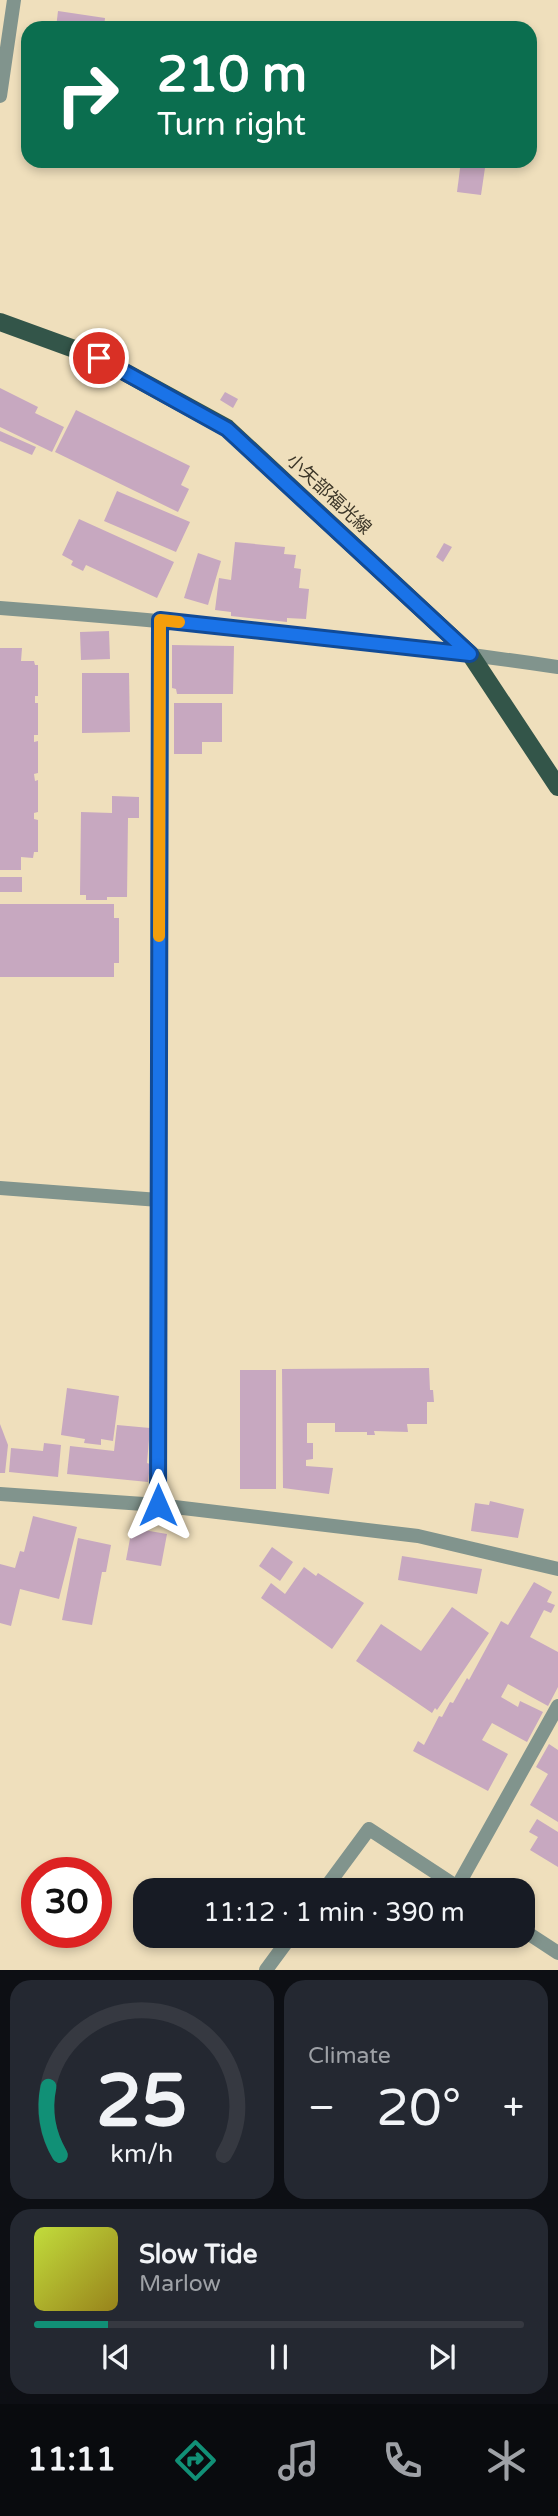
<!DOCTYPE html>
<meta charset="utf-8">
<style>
body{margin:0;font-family:"Varela Round","Noto Sans JP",sans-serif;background:#242831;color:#f1f3f6;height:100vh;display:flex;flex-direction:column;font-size:26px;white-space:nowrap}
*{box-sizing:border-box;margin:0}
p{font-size:23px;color:#9ea1a6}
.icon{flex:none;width:38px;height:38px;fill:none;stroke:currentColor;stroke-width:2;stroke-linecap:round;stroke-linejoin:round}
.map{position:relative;height:1970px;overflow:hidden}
.sheet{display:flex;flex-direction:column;gap:10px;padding:10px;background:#0d0f14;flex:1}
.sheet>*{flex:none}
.banner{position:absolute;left:21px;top:21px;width:516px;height:147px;border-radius:21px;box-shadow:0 4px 10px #0003;background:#0b6e4f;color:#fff;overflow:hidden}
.speed{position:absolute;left:21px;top:1857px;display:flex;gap:14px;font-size:35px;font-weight:700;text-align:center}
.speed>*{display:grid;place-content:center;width:91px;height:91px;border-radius:50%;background:#171b24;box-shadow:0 4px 10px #0003;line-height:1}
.speed .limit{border:10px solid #d22;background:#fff;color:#111}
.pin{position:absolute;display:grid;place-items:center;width:60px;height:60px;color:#fff;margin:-30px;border:4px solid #fff;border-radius:50%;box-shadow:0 2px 7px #0007}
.me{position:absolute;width:77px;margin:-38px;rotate:0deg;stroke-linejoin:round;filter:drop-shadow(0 0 5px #0008)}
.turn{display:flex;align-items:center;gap:24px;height:147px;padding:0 21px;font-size:32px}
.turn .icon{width:91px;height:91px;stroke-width:2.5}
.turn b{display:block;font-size:49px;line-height:60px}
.big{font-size:52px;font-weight:600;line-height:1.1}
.sheet .widget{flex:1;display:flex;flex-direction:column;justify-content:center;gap:10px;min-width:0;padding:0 24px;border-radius:21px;background:#242831}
.sheet .dial{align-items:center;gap:0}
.dial svg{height:182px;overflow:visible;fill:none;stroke:#363941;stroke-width:7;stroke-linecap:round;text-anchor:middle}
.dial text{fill:#f1f3f6;stroke:none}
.song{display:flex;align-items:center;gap:21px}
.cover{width:84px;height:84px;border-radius:10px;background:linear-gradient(135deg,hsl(70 70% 55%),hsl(50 70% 35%))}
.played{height:7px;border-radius:4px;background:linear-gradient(90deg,#119076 15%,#363941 15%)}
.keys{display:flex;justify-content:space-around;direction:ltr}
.heat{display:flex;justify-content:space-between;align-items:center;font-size:38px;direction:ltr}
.sheet .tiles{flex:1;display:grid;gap:10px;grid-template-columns:1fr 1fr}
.widget:last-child{grid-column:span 2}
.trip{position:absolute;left:133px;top:1878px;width:402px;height:70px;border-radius:21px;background:#171b24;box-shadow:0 4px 10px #0003;font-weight:600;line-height:70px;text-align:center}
.tabs{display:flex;height:112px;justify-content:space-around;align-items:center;background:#090b0e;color:#9ea1a6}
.tabs .icon{width:49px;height:49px}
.tabs .active{color:#119076}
.tabs b{font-size:32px;color:#f1f3f6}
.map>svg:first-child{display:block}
.building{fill:#c7a8c0}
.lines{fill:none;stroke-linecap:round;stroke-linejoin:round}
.minor{stroke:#81948d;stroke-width:14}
.primary{stroke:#335549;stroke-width:18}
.route-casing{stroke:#114b97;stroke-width:18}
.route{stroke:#1a73e8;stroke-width:12}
.slow{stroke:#f59e0b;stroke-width:12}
.labels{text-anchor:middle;stroke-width:5;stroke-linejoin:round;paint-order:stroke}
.street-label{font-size:18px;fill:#3c3628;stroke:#efdfbc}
</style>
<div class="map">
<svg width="558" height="1970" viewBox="0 0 558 1970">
<rect width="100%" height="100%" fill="#efdfbc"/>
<g class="building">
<polygon points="58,11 105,18 104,28 56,28"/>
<polygon points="461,161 486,161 481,195 457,192"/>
<polygon points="0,388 38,407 35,413 64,427 52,452 0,427"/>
<polygon points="225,392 238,399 233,408 220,400"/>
<polygon points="76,410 190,466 181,485 189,489 178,512 55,452"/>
<polygon points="0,431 36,447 32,455 0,441"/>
<polygon points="117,491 190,522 176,552 104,521"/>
<polygon points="79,519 174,562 157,598 86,565 83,571 71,565 73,561 62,555"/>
<polygon points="235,542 285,547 284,554 296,555 294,568 301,569 299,588 309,589 306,619 287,618 287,622 231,616 231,612 215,610 219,578 231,580"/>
<polygon points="444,543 452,547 443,562 436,557"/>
<polygon points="198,553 221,561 208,605 184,598"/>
<polygon points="109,631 110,659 81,660 80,632"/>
<polygon points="172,645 234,646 233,694 177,694 176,689 172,688"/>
<polygon points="0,648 22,648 21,661 34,661 35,665 38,665 38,696 35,696 35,703 38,703 38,735 34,735 34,742 38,741 38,773 34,774 35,781 38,780 38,812 34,813 34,819 38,820 38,852 34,852 33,858 21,857 21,870 0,870"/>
<polygon points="82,673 129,673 130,732 82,733"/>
<polygon points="174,703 222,703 222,742 202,742 202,754 174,754"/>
<polygon points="112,796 139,797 139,818 128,818 127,897 107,897 107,900 86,900 86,895 80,895 81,812 112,813"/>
<rect x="0" y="877" width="22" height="15"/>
<polygon points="0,904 114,904 114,918 119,918 119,963 114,963 114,977 0,977"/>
<polygon points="429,1368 430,1390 433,1390 434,1402 427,1402 427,1424 407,1424 408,1432 374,1431 375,1435 367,1435 367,1432 335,1432 335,1423 307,1423 307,1443 313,1443 313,1459 306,1460 306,1466 333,1468 329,1494 283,1488 282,1369"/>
<rect x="240" y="1370" width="36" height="119"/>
<polygon points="67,1388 119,1396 113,1441 101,1439 101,1445 84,1443 85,1439 61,1435"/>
<polygon points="0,1424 8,1445 5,1473 0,1473"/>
<polygon points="117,1425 150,1428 147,1463 150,1464 148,1482 67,1474 70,1446 114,1451"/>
<polygon points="44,1443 61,1445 58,1477 9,1472 11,1448 43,1451"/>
<polygon points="490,1501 524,1509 518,1538 471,1531 475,1503 489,1505"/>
<polygon points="33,1516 77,1527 59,1599 20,1589 11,1626 0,1623 0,1564 15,1568 20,1551 24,1552"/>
<polygon points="132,1528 167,1534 161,1566 126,1560"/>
<polygon points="78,1538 111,1545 106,1572 102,1572 92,1625 62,1620"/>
<polygon points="272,1547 293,1562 280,1581 259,1566"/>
<polygon points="402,1556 482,1569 477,1594 398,1580"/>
<polygon points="304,1567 316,1576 318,1573 364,1603 332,1649 261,1598 271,1583 285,1594"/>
<polygon points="534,1582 552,1592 547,1602 555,1605 551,1613 544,1610 530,1637 558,1652 558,1687 548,1706 508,1684 501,1697 518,1707 520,1701 543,1712 527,1742 492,1723 482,1740 508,1754 488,1791 413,1751 418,1741 424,1745 439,1716 442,1717 450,1702 453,1703 467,1678 469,1680 501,1621 508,1625"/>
<polygon points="452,1607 489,1633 437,1710 435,1708 432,1713 356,1661 381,1624 421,1651"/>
<polygon points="549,1744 558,1750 558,1822 530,1805 548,1774 536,1767"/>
<polygon points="537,1819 558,1832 558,1867 530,1850 538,1837 529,1832"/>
</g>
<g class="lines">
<g class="minor">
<polyline points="0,96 14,0"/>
<path d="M0 608C186 622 373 640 558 667"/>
<polyline points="0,1188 159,1200"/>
<polyline points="0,1494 158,1505 418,1536 558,1569"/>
<polyline points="158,1505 160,620"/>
<polyline points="457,1887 558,1706"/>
<polyline points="324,1890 369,1829 462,1890"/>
<polyline points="523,1930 558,1953"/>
<polyline points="266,1970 291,1936"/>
</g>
<polyline class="primary" points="0,322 99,358 227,428 470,654 558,787"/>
</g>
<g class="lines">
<defs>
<polyline id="route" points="99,358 227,429 470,654 160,620 158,1505"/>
</defs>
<use href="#route" class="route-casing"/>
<use href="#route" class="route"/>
<polyline class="slow" points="159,936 160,620 179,622"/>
</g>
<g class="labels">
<g class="street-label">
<text transform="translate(329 494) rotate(43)" y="6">小矢部福光線</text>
</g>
</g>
</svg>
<div class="speed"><div class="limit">30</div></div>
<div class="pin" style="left:99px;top:358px;background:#d93025"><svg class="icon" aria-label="arrive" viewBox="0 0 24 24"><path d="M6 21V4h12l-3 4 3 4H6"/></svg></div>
<svg class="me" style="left:158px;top:1505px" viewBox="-20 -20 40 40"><path d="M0-17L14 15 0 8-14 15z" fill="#1a73e8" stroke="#fff" stroke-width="4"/></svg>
<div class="trip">11:12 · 1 min · 390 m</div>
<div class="banner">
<div class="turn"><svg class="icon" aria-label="right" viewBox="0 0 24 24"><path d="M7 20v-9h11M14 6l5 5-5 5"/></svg><div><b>210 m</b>Turn right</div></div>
</div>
</div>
<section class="sheet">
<div class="tiles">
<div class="widget dial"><svg viewBox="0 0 100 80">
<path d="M14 69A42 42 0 1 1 86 69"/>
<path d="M14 69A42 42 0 0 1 9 39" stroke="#119076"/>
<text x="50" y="56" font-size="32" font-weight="700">25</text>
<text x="50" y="72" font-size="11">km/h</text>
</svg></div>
<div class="widget"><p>Climate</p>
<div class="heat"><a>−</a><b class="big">20°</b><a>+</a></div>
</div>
<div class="widget">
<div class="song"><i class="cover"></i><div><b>Slow Tide</b><p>Marlow</p></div></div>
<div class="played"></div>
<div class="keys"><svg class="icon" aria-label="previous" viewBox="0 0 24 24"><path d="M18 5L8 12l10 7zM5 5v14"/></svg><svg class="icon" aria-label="pause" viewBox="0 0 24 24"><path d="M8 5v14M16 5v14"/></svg><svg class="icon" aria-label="next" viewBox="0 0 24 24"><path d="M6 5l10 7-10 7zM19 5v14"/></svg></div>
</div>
</div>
</section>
<nav class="tabs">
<b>11:11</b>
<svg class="icon active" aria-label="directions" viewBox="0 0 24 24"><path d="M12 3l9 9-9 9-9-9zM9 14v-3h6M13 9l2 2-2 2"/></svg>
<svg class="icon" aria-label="music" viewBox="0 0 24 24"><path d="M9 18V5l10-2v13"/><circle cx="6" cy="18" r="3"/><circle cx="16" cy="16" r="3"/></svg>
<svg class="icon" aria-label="phone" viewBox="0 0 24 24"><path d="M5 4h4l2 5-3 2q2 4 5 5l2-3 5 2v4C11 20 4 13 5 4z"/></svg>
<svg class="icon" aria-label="climate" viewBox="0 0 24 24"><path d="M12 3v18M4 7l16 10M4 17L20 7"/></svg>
</nav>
